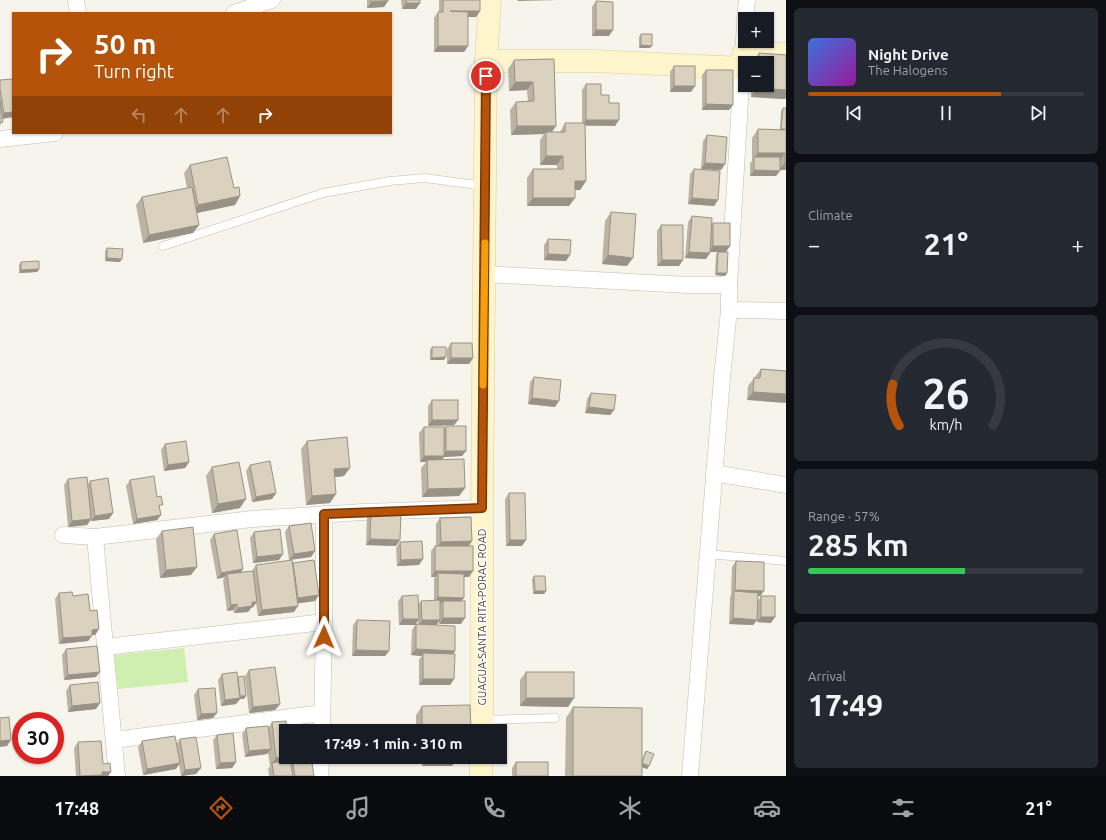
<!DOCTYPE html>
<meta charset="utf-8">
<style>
body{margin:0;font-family:Ubuntu,sans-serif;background:#242831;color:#f1f3f6;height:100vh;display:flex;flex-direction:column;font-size:15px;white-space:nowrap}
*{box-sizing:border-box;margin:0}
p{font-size:13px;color:#9ea1a6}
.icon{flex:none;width:22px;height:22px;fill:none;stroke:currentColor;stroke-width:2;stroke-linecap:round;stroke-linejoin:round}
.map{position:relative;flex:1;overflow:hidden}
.panel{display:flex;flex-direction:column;gap:8px;padding:8px;background:#0d0f14;width:320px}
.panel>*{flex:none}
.banner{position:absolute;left:12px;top:12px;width:380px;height:122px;border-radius:0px;box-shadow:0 1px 3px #0004;background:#b45309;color:#fff;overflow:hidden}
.fabs{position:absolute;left:738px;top:12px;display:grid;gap:8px}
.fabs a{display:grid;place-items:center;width:36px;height:36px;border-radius:0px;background:#171b24;box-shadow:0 1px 3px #0004;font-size:20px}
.speed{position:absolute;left:12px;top:712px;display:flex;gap:8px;font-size:20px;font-weight:700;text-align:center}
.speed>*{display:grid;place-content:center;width:52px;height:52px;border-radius:50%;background:#171b24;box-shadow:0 1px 3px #0004;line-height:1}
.speed .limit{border:6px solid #d22;background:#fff;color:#111}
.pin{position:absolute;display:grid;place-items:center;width:34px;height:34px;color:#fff;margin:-17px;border:2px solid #fff;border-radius:50%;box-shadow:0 1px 4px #0007}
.me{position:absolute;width:44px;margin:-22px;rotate:1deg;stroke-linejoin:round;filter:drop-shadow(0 0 3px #0008)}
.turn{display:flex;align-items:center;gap:14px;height:84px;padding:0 16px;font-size:18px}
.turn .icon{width:52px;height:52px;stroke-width:2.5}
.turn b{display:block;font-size:28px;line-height:34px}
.lanes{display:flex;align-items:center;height:38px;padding:0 16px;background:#0003;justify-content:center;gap:20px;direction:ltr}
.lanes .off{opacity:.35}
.big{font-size:30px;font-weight:700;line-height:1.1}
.panel .tile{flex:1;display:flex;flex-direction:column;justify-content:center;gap:6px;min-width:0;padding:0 14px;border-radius:6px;background:#242831}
.panel .dial{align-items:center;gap:0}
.dial svg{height:104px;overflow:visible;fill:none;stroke:#363941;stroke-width:7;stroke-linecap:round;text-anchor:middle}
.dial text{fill:#f1f3f6;stroke:none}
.song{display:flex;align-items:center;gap:12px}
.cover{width:48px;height:48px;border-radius:6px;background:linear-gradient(135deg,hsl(220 70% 55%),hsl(300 70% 35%))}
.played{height:4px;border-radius:2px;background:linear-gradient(90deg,#b45309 70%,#363941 70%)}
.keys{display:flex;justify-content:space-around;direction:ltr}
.heat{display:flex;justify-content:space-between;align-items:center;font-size:22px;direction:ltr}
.charge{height:6px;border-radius:3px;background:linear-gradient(90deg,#34c759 57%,#363941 0)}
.trip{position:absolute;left:279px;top:724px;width:228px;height:40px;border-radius:0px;background:#171b24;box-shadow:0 1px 3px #0004;font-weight:700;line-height:40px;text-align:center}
.menu{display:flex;height:64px;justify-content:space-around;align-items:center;background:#090b0e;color:#9ea1a6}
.menu .icon{width:28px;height:28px}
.menu .current{color:#b45309}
.menu b{font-size:18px;color:#f1f3f6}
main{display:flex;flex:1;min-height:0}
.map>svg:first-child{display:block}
.green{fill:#cfefb0}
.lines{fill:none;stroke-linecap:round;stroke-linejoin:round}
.lane-casing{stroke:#c4bdac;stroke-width:9}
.street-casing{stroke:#c4bdac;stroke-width:17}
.secondary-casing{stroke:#dccc96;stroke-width:23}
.lane{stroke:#fff;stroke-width:8}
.street{stroke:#fff;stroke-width:16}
.secondary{stroke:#fff5cd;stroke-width:22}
.wall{fill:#bbb4a4}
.shaded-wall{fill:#999286}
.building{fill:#dad1bf;stroke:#999286}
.route-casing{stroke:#753606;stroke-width:10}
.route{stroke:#b45309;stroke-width:7}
.slow{stroke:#f59e0b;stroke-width:7}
.labels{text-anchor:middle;stroke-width:3;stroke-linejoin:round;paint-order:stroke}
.street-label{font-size:11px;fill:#4c4537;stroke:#fff}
</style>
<main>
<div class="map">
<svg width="786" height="776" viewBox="0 0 786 776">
<rect width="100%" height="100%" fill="#f7f4eb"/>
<polygon class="green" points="184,648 188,682 118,689 114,655"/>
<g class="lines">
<defs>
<g id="lane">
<polyline points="163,246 323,193 390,181 425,178 484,186"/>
<polyline points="707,554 786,561"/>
<polyline points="483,720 555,718"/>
</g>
<g id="street">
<polyline points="76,0 78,13"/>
<polyline points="234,13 272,0"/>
<polyline points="745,19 747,0"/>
<polyline points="743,54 745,24"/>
<polyline points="0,139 55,133"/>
<polyline points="484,274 688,285 729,285"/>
<polyline points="729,310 786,311"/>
<polyline points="714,473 786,485"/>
<polyline points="63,535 95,537 252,519 363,512 482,508"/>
<polyline points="95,537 117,776"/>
<polyline points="105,647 324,622"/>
<polyline points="322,731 324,622 324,514"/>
<polyline points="114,740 322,713"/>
<polyline points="320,776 321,757"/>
<polyline points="690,776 722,378 729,310 729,285 742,68"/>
</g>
<g id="secondary">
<polyline points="486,61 594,61 742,68 743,54 786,54"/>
<polyline points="482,731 482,508 486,61 490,0"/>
<polyline points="481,776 481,757"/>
</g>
</defs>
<use href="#lane" class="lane-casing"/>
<use href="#street" class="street-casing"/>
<use href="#secondary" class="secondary-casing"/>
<use href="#lane" class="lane"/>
<use href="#street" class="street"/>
<use href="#secondary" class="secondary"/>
</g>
<g class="wall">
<polygon points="367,0 388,0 384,7 367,8"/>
<polygon points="401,0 420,0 416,9 402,9"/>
<polygon points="439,0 480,0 480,11 476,17 468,17 468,46 464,52 434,52 434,18 438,12 439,12"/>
<polygon points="596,1 609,36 592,36 592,7"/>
<polygon points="641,34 650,48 639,48 639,37"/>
<polygon points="759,53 786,55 786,98 785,99 751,97 751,85 767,85 767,63 753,63 753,62"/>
<polygon points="554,59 556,126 552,132 560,132 565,123 582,123 582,90 586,84 601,95 609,103 615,126 585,126 586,181 580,190 575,190 569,206 527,206 527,178 533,169 557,169 557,165 540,165 540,140 544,134 511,135 510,110 516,102 528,102 527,90 509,91 508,69 514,60"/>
<polygon points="674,66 691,92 670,92 670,72"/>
<polygon points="706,70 733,105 729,110 702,110 702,75"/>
<polygon points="0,80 13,117 2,119 0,126"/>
<polygon points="783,108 786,170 780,170 776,176 750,176 750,163 752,161 752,138 758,129 780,130 781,111"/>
<polygon points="707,135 725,164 721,170 701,169 703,141"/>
<polygon points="190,165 234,188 240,196 235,205 197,213 193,233 143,243 136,205 142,197 187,188 184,173"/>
<polygon points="694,169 718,200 714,206 688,204 690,174"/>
<polygon points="611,212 627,266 602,264 605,221"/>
<polygon points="692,216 712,224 713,223 726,252 727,273 725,276 715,275 716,254 718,252 710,252 710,253 706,259 685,258 688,222"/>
<polygon points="661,225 679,266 657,266 657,231"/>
<polygon points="548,239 566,261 544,260 544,245"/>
<polygon points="107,248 120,262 105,261 105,251"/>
<polygon points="21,262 39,269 37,272 19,273 19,265"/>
<polygon points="451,343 473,358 469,364 447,364 447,349"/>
<polygon points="432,347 444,360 430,360 430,350"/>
<polygon points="761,369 786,371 747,400 748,386"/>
<polygon points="534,377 555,407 528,404 530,382"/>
<polygon points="591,393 614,410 610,415 585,413 587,399"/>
<polygon points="432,400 458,420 454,425 428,426 428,406"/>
<polygon points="446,426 466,451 462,456 444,457 442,459 465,488 459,496 422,497 421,468 426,462 420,462 419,433 424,427 444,429"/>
<polygon points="307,441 344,476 335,477 330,503 306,505 301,449"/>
<polygon points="165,444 189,462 185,468 164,471 161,450"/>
<polygon points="250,465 276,493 272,499 252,502 246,471"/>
<polygon points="212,467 240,508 212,513 206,476"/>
<polygon points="68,479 88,484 90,481 113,513 109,519 91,521 91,520 87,525 68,527 64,485"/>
<polygon points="130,480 157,497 161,515 157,520 133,524 126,486"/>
<polygon points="509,493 522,546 506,546 505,499"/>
<polygon points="371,511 396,546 366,545 367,517"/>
<polygon points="440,518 472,541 469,546 469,577 464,577 461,601 461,624 439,624 439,621 437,625 455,651 453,654 454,679 450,685 419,685 419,659 422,656 411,655 412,630 416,624 418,624 418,620 415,625 399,625 398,601 402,596 418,605 421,601 434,601 434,579 435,577 431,577 431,551 435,546 436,546 436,524"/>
<polygon points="289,526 315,551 311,557 289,560 285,532"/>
<polygon points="162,531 191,575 160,578 156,539"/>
<polygon points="254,532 279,560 253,563 250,538"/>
<polygon points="214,534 243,569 241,572 252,571 256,565 292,564 293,563 319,595 315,601 297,603 294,612 258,616 256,603 253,607 251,608 248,612 234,613 233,610 227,611 223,580 225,577 217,579 210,540"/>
<polygon points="400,542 419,565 397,566 396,548"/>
<polygon points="736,561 764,591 760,596 758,596 758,601 761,596 771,623 757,622 757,616 757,620 753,625 729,624 730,597 731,595 732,567"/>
<polygon points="534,576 546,591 544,594 533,594 532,579"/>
<polygon points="59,593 73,596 90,611 99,629 95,635 92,635 88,641 59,644 55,599"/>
<polygon points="357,620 389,651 385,656 352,656 353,625"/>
<polygon points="66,649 96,677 64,680 62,655"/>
<polygon points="249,670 280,704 275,710 249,713 245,676"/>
<polygon points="526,672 568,707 520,706 520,680"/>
<polygon points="222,674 238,677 244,699 240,699 236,704 221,706 218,680"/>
<polygon points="70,685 96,709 68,712 66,691"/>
<polygon points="198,689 213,718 197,720 194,695"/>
<polygon points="422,706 471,730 471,731 416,731 416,715"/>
<polygon points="573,707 642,761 644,754 646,751 649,766 647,769 642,767 642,776 565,776 566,718"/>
<polygon points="272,722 286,757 311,757 314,776 269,776 268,769 270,766 268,753 267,754 245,757 242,734 246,728 269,727"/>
<polygon points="217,735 236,762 232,768 216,769 213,740"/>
<polygon points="180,739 201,768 196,774 181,776 179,764 176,769 143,775 138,747 142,741 176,745"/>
<polygon points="78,742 103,764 108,776 76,776 74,748"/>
<polygon points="344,757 377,757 373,762 344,761"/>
<polygon points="421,757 456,757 456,760 452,766 422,766"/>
<polygon points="516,762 548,776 512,776 512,768"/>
</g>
<g class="shaded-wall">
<polygon points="518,0 558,0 517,1"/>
<polygon points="388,1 384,7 367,8 371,2"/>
<polygon points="406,3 420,3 416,9 402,9"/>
<polygon points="450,11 480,11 476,17 446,17"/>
<polygon points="596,30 613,30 609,36 592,36"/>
<polygon points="641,45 652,46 650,48 639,48"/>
<polygon points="438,46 468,46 464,52 434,52"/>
<polygon points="515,82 533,82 527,90 509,91"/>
<polygon points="674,86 695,86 691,92 670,92"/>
<polygon points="757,88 786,90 786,98 785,99 751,97"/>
<polygon points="706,104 733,105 729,110 702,110"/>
<polygon points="13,112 13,117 0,119 4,113"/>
<polygon points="586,120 619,120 615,126 582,125"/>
<polygon points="517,126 556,126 550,134 546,132 544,134 511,135"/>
<polygon points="758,153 785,153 779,162 754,158"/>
<polygon points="546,156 563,156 557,165 540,165"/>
<polygon points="785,162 786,162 786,170 779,170"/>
<polygon points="705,163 725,164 721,170 701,169"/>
<polygon points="754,170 780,171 776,176 750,176"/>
<polygon points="575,181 586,181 580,190 569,190"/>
<polygon points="240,196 235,205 192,214 198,205"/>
<polygon points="533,198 575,198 569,206 527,206"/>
<polygon points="692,198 718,200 714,206 688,204"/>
<polygon points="199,225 193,233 143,243 149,235"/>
<polygon points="713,246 730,246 726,252 709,252"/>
<polygon points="689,252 710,253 706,259 685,258"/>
<polygon points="548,254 570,255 566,261 544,260"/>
<polygon points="608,255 633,258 627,266 602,264"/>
<polygon points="107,258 122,259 120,262 105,261"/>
<polygon points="662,260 683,260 679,266 657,266"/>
<polygon points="39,269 37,272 19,273 21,270"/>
<polygon points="717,273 727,273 725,276 715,275"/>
<polygon points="446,357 444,360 430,360 432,358"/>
<polygon points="451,358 473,358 469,364 447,364"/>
<polygon points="753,392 786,394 786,403 747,400"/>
<polygon points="532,398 559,401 555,407 528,404"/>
<polygon points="589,407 614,410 610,415 585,413"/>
<polygon points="432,420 458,420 454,425 428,426"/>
<polygon points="446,451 466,451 462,456 444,457 440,462 427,460 426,462 420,462 424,456 443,456"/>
<polygon points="189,462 185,468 164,471 168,465"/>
<polygon points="350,468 344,476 328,478 334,469"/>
<polygon points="465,488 459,496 422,497 428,489"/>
<polygon points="276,493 272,499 252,502 256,497"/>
<polygon points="336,494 330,503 306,505 312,496"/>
<polygon points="246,499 240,508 212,513 218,504"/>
<polygon points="113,513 109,519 91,521 95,516"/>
<polygon points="161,515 157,520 133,524 137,519"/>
<polygon points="91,519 87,525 68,527 72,521"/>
<polygon points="370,539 400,540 396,546 366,545"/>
<polygon points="510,540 526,540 522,546 506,546"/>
<polygon points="472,541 468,546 437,548 441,542"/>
<polygon points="315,551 311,557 289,560 294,554"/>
<polygon points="283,554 279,560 253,563 257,557"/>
<polygon points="423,559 419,565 397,566 401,560"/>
<polygon points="197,567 191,575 160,578 166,570"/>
<polygon points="243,569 239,575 227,574 225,577 217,579 221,573"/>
<polygon points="435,571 473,571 469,577 438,577 438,573 435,577 431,577"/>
<polygon points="735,590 764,591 760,596 734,596 734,591"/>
<polygon points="535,591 546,591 544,594 533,594"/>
<polygon points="319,595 315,601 294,604 298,598"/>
<polygon points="438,597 464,598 460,603 443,601 442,603 434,603"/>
<polygon points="252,602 257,602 253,607 251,608 248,612 234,613 238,608"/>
<polygon points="237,604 233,610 227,611 231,605"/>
<polygon points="298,606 294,612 258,616 262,610"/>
<polygon points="761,617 775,617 771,623 757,622"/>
<polygon points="443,618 465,618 461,624 439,624"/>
<polygon points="733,618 757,620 753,625 729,624"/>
<polygon points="403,619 419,619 415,625 399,625"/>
<polygon points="422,620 440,620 436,625 418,626"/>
<polygon points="99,629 95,635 88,635 92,630"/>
<polygon points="92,636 88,641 59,644 63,638"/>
<polygon points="416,649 455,651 451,657 423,653 422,656 411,655"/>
<polygon points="356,650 389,651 385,656 352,656"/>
<polygon points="100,672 96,677 64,680 68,675"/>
<polygon points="423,679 454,679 450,685 419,685"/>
<polygon points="240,696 246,696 244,699 240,699 236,704 221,706 225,700"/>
<polygon points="526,698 574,698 568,707 520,706"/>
<polygon points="100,703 96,709 68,712 72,706"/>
<polygon points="280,704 275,710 249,713 253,707"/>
<polygon points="217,713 213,718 197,720 201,714"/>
<polygon points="11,740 7,746 0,747 0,741"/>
<polygon points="271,749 267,754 245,757 249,751"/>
<polygon points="286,756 291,757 286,764 272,763 276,758"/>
<polygon points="347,757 377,757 373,762 344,761"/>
<polygon points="456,760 452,766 422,766 426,761"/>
<polygon points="236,762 232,768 216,769 220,763"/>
<polygon points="180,763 176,769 143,775 147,769"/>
<polygon points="642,763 649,766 647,769 639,766"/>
<polygon points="201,768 196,774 181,776 185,770"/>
<polygon points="102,772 111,772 108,776 88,776"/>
</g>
<g class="building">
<polygon points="371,0 388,0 388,1 371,2"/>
<rect x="406" y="0" width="14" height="3"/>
<polygon points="443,0 480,0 480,11 450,11 468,12 468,46 438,46 438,12 443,12"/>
<polygon points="596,1 613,2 613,30 596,30"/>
<polygon points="641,34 652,34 652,46 641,45"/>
<polygon points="759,53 786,55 786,90 757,88 757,85 767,85 767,63 758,63"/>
<polygon points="554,59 556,126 517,126 516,102 534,101 533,82 515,82 514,60"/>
<rect x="674" y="66" width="21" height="20"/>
<polygon points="706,70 733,70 733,105 706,104"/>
<polygon points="13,79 13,112 4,113 0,89 0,80"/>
<polygon points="586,84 601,84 601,95 609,95 609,103 619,103 619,120 586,120"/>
<polygon points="0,101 3,122 0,123"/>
<polygon points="783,108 786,108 786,129 781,129"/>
<polygon points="565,123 585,123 586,181 575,181 575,198 533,198 533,169 563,169 563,156 546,156 546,132 565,132"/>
<polygon points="758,129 786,130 786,162 785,162 785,153 758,153"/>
<polygon points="707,135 727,137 725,164 705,163"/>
<polygon points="227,157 234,188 239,187 240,196 198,205 190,165"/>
<polygon points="754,157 780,157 780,171 754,170"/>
<polygon points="694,169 720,171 718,200 692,198"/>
<polygon points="192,187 199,225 149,235 142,197"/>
<polygon points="611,212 636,214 633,258 608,255"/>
<polygon points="692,216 712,218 710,253 689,252"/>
<rect x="713" y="223" width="17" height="23"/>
<polygon points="661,225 683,225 683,260 662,260"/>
<polygon points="548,239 571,240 570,255 548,254"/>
<polygon points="107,248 123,249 122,259 107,258"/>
<polygon points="718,252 728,252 727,273 717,273"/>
<polygon points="39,261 39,269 21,270 21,262"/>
<polygon points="451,343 472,343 473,358 451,358"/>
<polygon points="432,347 446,347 446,357 432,358"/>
<polygon points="761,369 786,371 786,394 753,392 754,378 760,378"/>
<polygon points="534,377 561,380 559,401 532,398"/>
<polygon points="591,393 616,395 614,410 589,407"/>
<rect x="432" y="400" width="26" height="20"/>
<rect x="446" y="426" width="20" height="25"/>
<rect x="424" y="427" width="20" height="29"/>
<polygon points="347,437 350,468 334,469 336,494 312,496 307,441"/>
<polygon points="186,441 189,462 168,465 165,444"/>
<polygon points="464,459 465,488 428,489 427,460"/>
<polygon points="270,461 276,493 256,497 250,465"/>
<polygon points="239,462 246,499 218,504 212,467"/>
<polygon points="154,476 157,497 161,496 163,505 159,505 161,515 137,519 130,480"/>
<polygon points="87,477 91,519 72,521 68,479"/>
<polygon points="108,478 113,513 95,516 90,481"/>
<polygon points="509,493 525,493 526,540 510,540"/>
<polygon points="371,511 401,511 400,540 370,539"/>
<polygon points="471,517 472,541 441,542 440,518"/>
<polygon points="311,523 315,551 294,554 289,526"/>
<polygon points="193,527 197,567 166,570 162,531"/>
<polygon points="280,529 283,554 257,557 254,532"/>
<polygon points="237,530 243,569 221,573 214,534"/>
<polygon points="422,541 423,559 401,560 400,542"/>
<rect x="435" y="546" width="38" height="25"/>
<polygon points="292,560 298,606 262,610 256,565"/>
<polygon points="314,560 319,595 298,598 293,563"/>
<polygon points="736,561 764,562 764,591 735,590"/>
<polygon points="253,571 257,602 252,602 252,606 238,608 237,604 231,605 227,574"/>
<polygon points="438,573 464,574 464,598 438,597"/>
<polygon points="534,576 545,576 546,591 535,591"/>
<polygon points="734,591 758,593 757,620 733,618"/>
<polygon points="72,592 73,596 88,594 90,611 97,610 99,629 92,630 92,636 63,638 59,593"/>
<polygon points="418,595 419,619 403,619 402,596"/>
<rect x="761" y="596" width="14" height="21"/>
<polygon points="440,600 440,620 422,620 421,601"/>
<rect x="443" y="601" width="22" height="17"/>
<polygon points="357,620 390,621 389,651 356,650"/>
<polygon points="416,624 455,626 455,651 416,649"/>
<polygon points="97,646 100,672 68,675 66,649"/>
<polygon points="423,653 455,654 454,679 423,679"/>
<polygon points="275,667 280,704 253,707 249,670"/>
<polygon points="237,672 240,698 225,700 222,674"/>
<rect x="526" y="672" width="48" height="26"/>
<polygon points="244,676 246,696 240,696 238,677"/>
<polygon points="98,682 100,703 72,706 70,685"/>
<polygon points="215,688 217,713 201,714 198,689"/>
<polygon points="470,705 471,730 422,731 422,706"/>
<polygon points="573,707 642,708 642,776 573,776"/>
<polygon points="9,717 11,740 0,741 0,718"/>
<polygon points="286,721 287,731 286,731 286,756 276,758 272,722"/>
<polygon points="268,726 271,749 249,751 246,728"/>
<rect x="399" y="727" width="8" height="4"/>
<polygon points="319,728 319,731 295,731"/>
<polygon points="233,733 236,762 220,763 217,735"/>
<polygon points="175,736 180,763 147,769 142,741"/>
<polygon points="196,737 201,768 185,770 180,739"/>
<polygon points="101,741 103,764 110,763 111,772 102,772 102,775 80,776 78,742"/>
<polygon points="646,751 654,754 649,766 642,763"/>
<polygon points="292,757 311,757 314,776 295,776"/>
<polygon points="425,757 456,757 456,760 426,761"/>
<polygon points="290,760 293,776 274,776 272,763"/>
<rect x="516" y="762" width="32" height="14"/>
</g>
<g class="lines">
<defs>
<polyline id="route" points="324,637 324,514 482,508 486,76"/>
</defs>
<use href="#route" class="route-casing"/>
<use href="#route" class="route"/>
<polyline class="slow" points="483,385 485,243"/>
</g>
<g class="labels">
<g class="street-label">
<text transform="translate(482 617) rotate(-90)" y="4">GUAGUA-SANTA RITA-PORAC ROAD</text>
</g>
</g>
</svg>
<div class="fabs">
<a>+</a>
<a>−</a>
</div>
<div class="speed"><div class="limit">30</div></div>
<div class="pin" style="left:486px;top:76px;background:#d93025"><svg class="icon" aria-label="arrive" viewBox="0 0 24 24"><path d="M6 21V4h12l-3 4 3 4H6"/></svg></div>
<svg class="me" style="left:324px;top:637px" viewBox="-20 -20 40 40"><path d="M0-17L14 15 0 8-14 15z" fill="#b45309" stroke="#fff" stroke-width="4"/></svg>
<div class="trip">17:49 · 1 min · 310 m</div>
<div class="banner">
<div class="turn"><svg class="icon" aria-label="right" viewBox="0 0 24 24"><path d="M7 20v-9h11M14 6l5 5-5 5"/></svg><div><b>50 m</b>Turn right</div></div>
<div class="lanes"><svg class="icon off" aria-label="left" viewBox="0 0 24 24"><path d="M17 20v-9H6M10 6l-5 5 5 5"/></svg><svg class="icon off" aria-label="ahead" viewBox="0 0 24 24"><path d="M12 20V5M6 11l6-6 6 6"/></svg><svg class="icon off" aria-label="ahead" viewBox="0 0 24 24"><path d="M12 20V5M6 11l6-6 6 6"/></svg><svg class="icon" aria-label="right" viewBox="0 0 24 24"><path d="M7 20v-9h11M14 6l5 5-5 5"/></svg></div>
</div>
</div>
<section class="panel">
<div class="tile">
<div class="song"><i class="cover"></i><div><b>Night Drive</b><p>The Halogens</p></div></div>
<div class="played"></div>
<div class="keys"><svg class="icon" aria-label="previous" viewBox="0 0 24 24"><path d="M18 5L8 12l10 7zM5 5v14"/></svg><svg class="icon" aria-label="pause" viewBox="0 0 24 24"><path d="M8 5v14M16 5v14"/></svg><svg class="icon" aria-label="next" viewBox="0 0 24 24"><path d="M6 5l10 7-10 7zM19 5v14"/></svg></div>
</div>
<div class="tile"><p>Climate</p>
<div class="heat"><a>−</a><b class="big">21°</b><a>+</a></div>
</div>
<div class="tile dial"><svg viewBox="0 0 100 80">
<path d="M14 69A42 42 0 1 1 86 69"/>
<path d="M14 69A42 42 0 0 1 9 37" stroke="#b45309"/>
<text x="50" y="56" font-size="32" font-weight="700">26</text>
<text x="50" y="72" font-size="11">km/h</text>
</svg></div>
<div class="tile"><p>Range · 57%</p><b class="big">285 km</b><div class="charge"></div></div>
<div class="tile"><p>Arrival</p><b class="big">17:49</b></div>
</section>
</main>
<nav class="menu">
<b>17:48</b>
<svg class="icon current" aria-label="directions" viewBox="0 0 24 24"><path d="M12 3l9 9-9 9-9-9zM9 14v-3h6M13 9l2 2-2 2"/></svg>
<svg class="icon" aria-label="music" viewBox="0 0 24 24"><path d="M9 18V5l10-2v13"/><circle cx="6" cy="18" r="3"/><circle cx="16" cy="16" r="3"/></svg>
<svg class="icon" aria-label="phone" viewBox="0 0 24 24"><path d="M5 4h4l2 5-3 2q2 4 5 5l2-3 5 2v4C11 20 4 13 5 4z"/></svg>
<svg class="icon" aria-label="climate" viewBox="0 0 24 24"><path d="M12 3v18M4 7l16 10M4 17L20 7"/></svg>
<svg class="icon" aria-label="car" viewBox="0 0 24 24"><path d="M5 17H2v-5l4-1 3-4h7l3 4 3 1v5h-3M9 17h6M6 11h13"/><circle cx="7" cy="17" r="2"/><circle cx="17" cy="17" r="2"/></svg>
<svg class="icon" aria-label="filters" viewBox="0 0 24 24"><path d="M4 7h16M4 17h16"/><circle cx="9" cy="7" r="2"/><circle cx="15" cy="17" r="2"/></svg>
<b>21°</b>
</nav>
